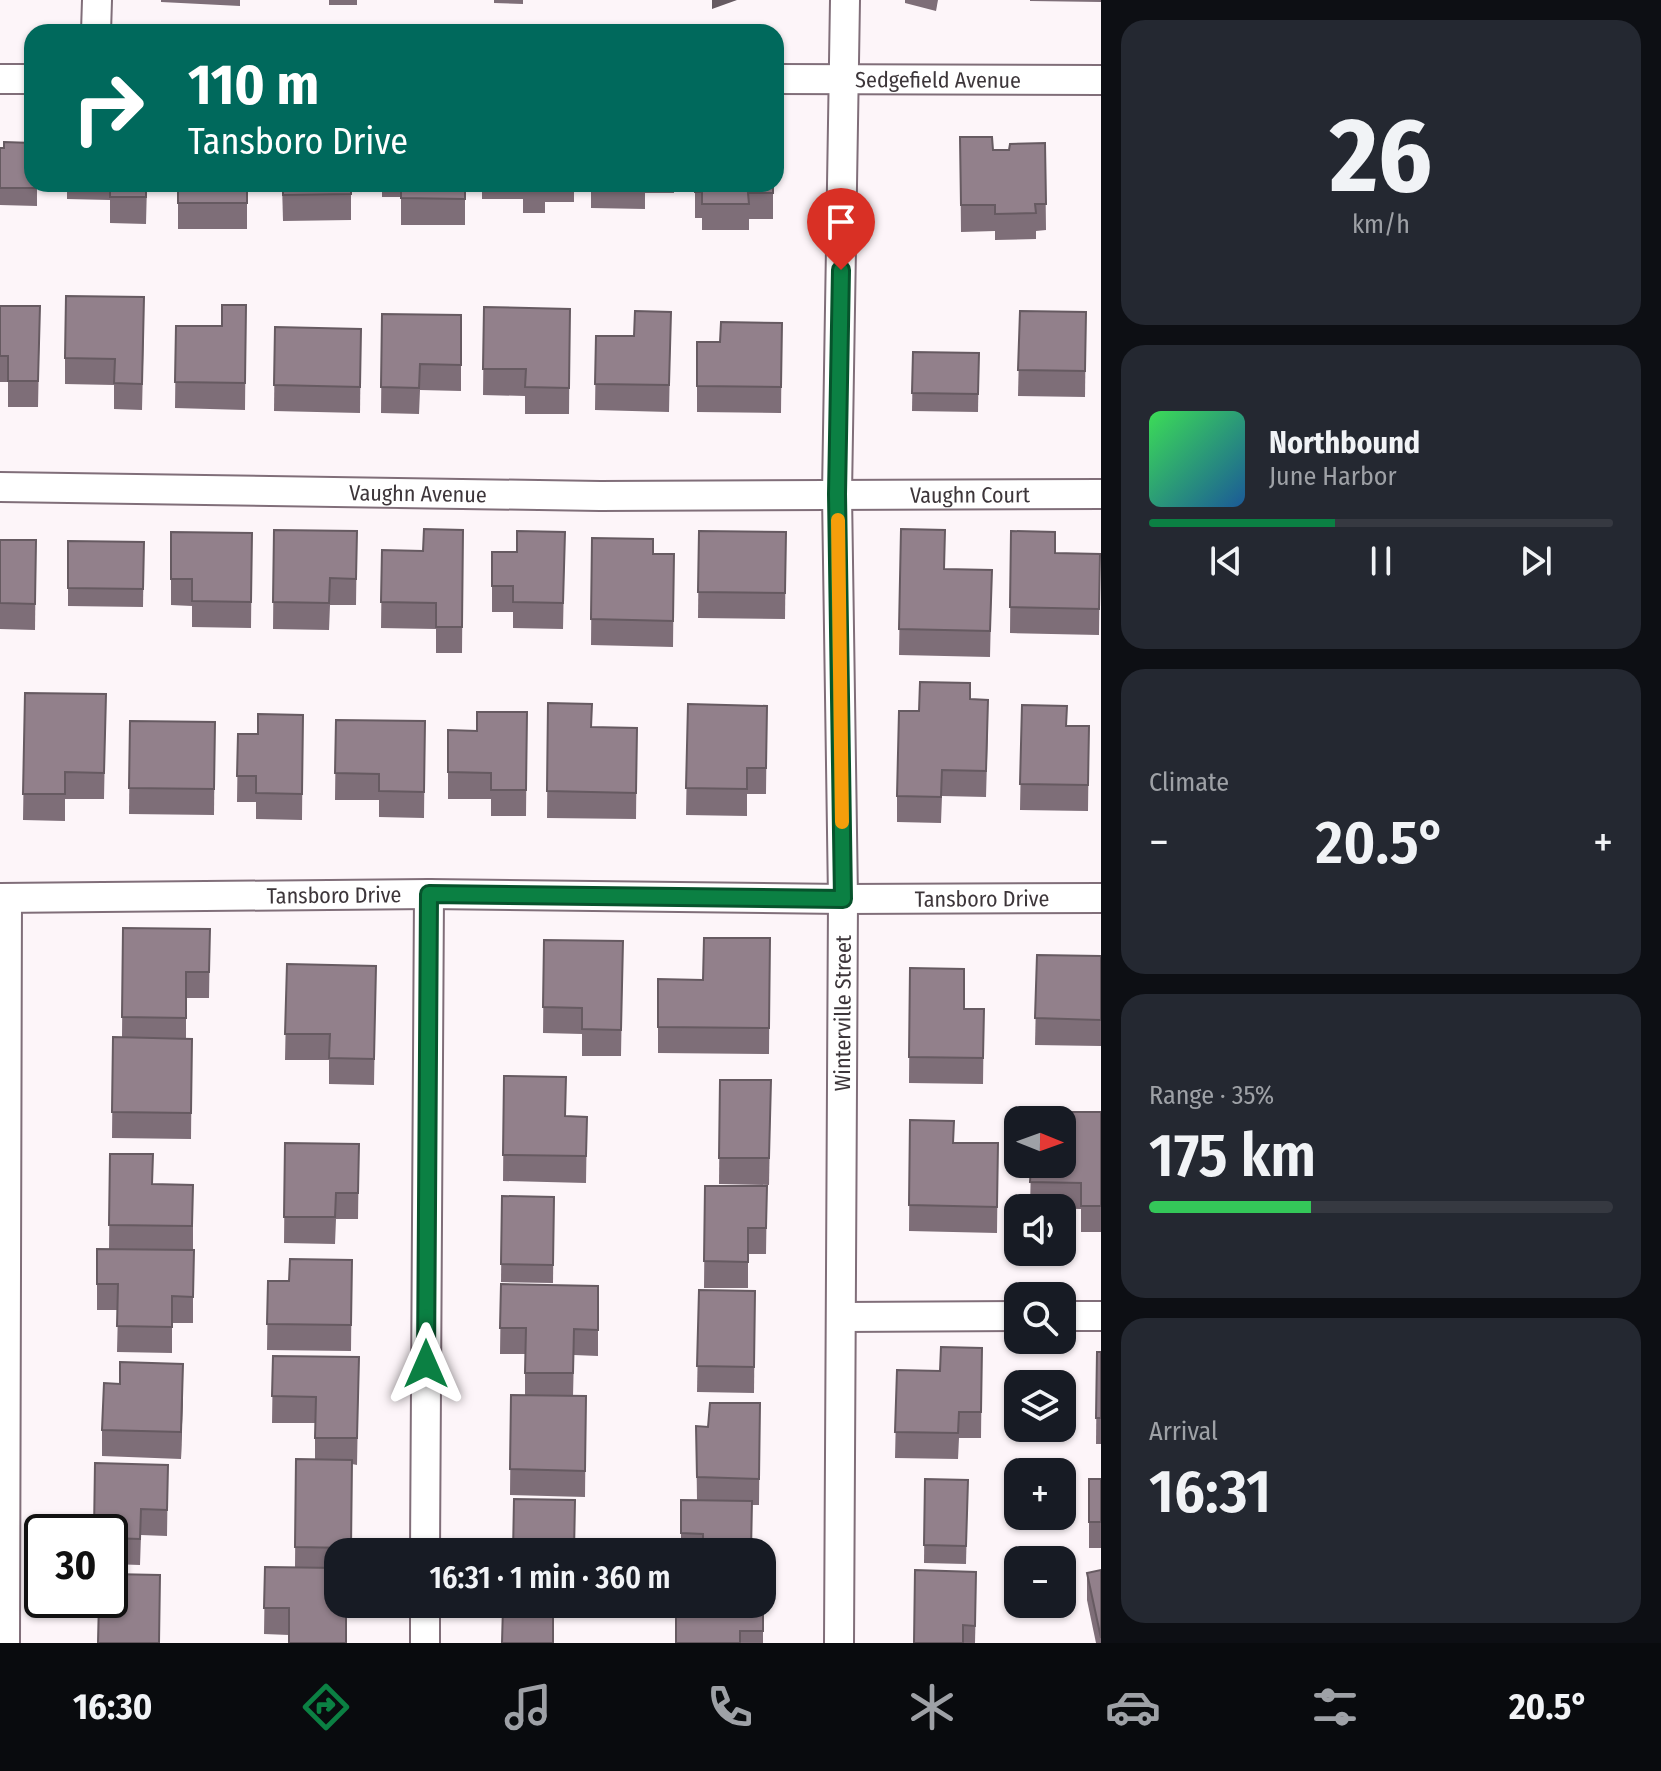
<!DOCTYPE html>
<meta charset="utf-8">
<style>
body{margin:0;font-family:"Fira Sans Condensed",sans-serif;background:#242831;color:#f1f3f6;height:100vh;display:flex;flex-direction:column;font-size:30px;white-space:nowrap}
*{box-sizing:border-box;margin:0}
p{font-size:26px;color:#9ea1a6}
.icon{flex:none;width:44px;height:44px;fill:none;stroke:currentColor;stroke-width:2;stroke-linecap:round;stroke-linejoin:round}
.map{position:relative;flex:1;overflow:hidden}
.sheet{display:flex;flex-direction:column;gap:20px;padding:20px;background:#0d0f14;width:560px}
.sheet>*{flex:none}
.guide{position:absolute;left:24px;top:24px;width:760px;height:168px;border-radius:24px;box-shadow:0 2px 6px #0004;background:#00695c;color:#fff;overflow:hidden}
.needle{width:52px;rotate:91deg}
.fabs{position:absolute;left:1004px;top:1106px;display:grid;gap:16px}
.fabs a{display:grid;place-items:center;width:72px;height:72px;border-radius:16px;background:#171b24;box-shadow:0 2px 6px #0004;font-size:40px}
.speed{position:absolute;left:24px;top:1514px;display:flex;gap:16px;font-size:40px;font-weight:700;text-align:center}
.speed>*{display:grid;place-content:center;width:104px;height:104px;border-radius:50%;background:#171b24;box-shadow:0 2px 6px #0004;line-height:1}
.speed .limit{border:4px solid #111;border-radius:12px;background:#fff;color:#111}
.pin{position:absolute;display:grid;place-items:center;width:68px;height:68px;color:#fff;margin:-82px -34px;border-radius:50% 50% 50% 0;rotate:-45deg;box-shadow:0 0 8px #0007}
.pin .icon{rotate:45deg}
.me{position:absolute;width:88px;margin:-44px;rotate:0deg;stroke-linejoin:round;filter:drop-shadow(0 0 6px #0008)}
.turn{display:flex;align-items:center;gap:28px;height:168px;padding:0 32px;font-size:36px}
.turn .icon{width:104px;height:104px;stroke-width:2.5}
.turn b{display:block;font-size:56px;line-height:68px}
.big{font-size:60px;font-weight:600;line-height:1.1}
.sheet .tile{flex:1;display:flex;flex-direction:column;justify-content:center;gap:12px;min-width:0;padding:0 28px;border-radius:24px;background:#242831}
.sheet .dial{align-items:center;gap:0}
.dial b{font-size:104px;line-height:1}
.song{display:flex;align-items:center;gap:24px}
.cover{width:96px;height:96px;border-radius:12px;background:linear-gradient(135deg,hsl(130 70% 55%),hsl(210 70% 35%))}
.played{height:8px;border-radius:4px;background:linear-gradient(90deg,#0b8043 40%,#363941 40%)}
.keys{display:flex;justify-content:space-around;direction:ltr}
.heat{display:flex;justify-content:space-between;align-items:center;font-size:44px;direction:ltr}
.charge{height:12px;border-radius:6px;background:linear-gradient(90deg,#34c759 35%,#363941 0)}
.trip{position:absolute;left:324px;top:1538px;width:452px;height:80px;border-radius:24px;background:#171b24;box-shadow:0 2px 6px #0004;font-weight:600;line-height:80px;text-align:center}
.tabs{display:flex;height:128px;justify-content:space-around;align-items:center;background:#090b0e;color:#9ea1a6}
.tabs .icon{width:56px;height:56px}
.tabs .current{color:#0b8043}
.tabs b{font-size:36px;color:#f1f3f6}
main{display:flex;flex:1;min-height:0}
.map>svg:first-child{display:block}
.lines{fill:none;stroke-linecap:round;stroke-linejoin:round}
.minor-casing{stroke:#806e79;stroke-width:32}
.minor{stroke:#fff;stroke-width:28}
.wall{fill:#7e6e78}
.shaded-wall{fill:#665a61}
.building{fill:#92808b;stroke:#665a61;stroke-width:2}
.route-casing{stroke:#07532c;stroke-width:20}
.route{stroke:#0b8043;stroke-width:14}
.slow{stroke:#f59e0b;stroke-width:14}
.labels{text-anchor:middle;stroke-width:8;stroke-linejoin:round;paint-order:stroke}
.street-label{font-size:22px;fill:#3d363a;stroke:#fdf5f9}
</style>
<main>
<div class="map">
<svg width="1101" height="1643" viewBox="0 0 1101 1643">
<rect width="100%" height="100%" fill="#fdf5f9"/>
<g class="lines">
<defs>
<g id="minor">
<polyline points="96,32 97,0"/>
<polyline points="0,79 32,79"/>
<path id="s1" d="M776 79 1101 80"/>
<path id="s2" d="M0 487 600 496 1101 494"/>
<path id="s3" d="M0 898 429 894 843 899 1101 898"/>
<polyline points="1062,1316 1101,1316"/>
<polyline points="842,1317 1018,1316"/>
<polyline points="425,1552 429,894"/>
<polyline points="5,1643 7,898"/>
<polyline points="425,1643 425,1604"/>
<path id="s4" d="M839 1643 843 899 837 494 845 0"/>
</g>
</defs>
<use href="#minor" class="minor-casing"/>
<use href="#minor" class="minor"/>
</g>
<g class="wall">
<polygon points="161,0 240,0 240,6 161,2"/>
<rect x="329" y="0" width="28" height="5"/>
<polygon points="494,0 523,0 523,4 494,3"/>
<polygon points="905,0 938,0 936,11 905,3"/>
<polygon points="1030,0 1101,0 1101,2 1030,1"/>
<polygon points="960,137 993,150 1009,150 1045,143 1046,230 1036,231 1036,239 995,240 995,231 961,232"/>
<polygon points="0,148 4,148 37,184 37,206 0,205"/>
<polygon points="67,184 147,184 146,224 110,223 110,200 67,199"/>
<rect x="178" y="184" width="69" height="45"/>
<polygon points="282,184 351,184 351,220 283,221"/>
<polygon points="382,184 465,184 465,225 401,225 401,197 382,197"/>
<polygon points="482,184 574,184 574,202 545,202 545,213 523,213 523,199 482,199"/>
<polygon points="591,184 674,184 674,193 645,193 645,209 591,208"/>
<polygon points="695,184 773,184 773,219 749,219 749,230 702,230 702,218 695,218"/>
<polygon points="246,305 245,410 175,408 176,326 222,326"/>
<polygon points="0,306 40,306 38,407 8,407 8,382 0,382"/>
<polygon points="484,307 570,309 569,414 525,414 525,396 483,395"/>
<polygon points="1020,311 1086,312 1085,397 1018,396"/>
<polygon points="671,312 669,412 595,410 596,336 634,336"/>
<polygon points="382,314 461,315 461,391 420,390 419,414 381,413"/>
<polygon points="144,323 142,410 114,409 114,385 65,384 65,358"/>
<polygon points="782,323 781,413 697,412 697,342 720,342"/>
<polygon points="275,327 361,329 360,413 274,411"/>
<polygon points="913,352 979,353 978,412 912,411"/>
<polygon points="901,529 945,569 992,570 990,657 899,655"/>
<polygon points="274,530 357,531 356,605 330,605 329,630 273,629"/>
<polygon points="463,530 462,653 436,653 436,629 381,628 382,550 423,551"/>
<polygon points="699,531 786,532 785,619 698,618"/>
<polygon points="1011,531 1055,553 1100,554 1099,635 1010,633"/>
<polygon points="171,532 252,533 251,628 192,627 192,606 171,605"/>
<polygon points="565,532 563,629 513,628 513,612 492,612 492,552 517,552"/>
<polygon points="592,538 653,554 674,554 673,647 591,645"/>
<polygon points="0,540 36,540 35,630 0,629"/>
<polygon points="68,541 144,542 143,607 68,606"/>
<polygon points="25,693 106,694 104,799 65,799 65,821 23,820"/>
<polygon points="970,699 988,726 986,797 942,796 941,823 897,822 897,796 919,711"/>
<polygon points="548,703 592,727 637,728 636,819 547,818"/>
<polygon points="688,704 767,706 766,794 747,794 747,816 686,815"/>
<polygon points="1022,705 1067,726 1089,726 1088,811 1020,810"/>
<polygon points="527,712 526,816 491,816 491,799 448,799 448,730 477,731"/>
<polygon points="303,715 302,820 256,819 256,802 237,802 238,734 258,734"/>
<polygon points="336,720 425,721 424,818 379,817 379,800 335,800"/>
<polygon points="130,721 215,722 214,815 129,814"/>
<polygon points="123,928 210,929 209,998 186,998 186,1039 192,1039 191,1139 112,1138 113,1037 122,1037"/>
<polygon points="770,938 769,1054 658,1053 658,979 703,980"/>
<polygon points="544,940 623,941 621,1056 582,1056 582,1034 543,1033"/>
<polygon points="1037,955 1101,956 1101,1046 1035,1045"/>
<polygon points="287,964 376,966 374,1085 329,1084 329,1060 285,1060"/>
<polygon points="910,968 964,1009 984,1009 983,1084 909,1083"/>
<polygon points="504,1076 566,1116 587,1117 586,1183 503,1181"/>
<polygon points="720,1080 771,1080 769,1185 719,1184"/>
<polygon points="1101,1112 1101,1232 1081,1232 1081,1209 1030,1208 1031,1164"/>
<polygon points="910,1120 954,1143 998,1143 997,1233 909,1231"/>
<polygon points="285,1143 359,1144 358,1219 336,1219 335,1244 284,1243"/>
<polygon points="110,1154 153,1184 193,1185 193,1323 172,1323 172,1353 117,1352 118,1310 97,1310 97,1249 109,1249"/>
<polygon points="705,1186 767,1186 766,1254 748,1254 748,1288 704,1288"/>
<polygon points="502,1196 554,1197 553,1283 501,1282"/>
<polygon points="352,1260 351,1351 267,1350 268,1281 289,1281"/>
<polygon points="501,1284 598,1286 598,1356 574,1355 573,1396 586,1396 585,1497 510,1495 511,1395 525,1395 525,1354 500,1354"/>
<polygon points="699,1290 755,1291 754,1393 697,1392"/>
<polygon points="982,1348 981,1438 959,1438 958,1459 895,1458 897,1370 940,1371"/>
<polygon points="1097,1352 1101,1352 1101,1444 1096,1444"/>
<polygon points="273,1356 359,1357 357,1465 352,1464 351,1552 338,1552 338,1604 289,1635 264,1634 265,1567 295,1567 296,1459 315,1459 315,1423 272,1423"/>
<polygon points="183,1390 181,1459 102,1456 102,1430"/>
<polygon points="760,1403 759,1505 752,1505 752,1552 681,1552 681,1500 697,1500 696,1426 708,1427"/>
<polygon points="168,1465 167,1536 141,1535 140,1565 110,1564 110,1532"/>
<polygon points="925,1479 968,1480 966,1564 924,1563"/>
<rect x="1089" y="1479" width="12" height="69"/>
<polygon points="1101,1570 1101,1643 1096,1643 1087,1600 1087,1573"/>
<polygon points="976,1598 975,1643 914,1643"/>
<polygon points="512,1604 556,1604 556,1605"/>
<polygon points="763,1607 763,1643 676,1643"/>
</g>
<g class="shaded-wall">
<polygon points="712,0 737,0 712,9"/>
<polygon points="183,1364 183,1390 181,1459 181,1432"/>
</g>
<g class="building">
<polygon points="960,137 992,137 993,150 1009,150 1010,144 1045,143 1046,204 1035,204 1036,213 995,214 995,205 961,205"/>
<polygon points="4,142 32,143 32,184 37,184 37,188 0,188 0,148 4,148"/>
<rect x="110" y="184" width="36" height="13"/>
<rect x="178" y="184" width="69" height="19"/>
<polygon points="283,184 351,184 351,194 283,195"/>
<polygon points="401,184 465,184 465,199 401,198"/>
<rect x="523" y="184" width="22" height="3"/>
<polygon points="695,184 773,184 773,193 748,193 749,204 702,204 702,192 695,192"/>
<polygon points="66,296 144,297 142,384 114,383 115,359 65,358"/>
<polygon points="222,305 246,305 245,383 175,382 176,326 222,326"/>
<polygon points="0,306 40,306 38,381 8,381 8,356 0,356"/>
<polygon points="484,307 570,309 569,388 525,387 526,369 483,369"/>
<polygon points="635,311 671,312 669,385 595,384 596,336 634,336"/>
<polygon points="1020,311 1086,312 1085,371 1018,370"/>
<polygon points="382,314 461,315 461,365 420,364 419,388 381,387"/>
<polygon points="721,322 782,323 781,387 697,386 697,342 720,342"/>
<polygon points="275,327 361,329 360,387 274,385"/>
<polygon points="913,352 979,353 978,394 912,393"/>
<polygon points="424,529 463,530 462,627 436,627 436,603 381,602 382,550 423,551"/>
<polygon points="901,529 945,530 944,569 992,570 990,631 899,629"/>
<polygon points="274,530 357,531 356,579 330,578 329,603 273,602"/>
<polygon points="517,531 565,532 563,603 513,602 513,586 492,586 492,552 517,552"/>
<polygon points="699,531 786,532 785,593 698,592"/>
<polygon points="1011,531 1055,532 1055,553 1100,554 1099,609 1010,607"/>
<polygon points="171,532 252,533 251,602 192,601 192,579 171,579"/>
<polygon points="592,538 653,539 653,554 674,554 673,621 591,619"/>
<polygon points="0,540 36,540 35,604 0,603"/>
<polygon points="68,541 144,542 143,589 68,588"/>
<polygon points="920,682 970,683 970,699 988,700 986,771 942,770 941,797 897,796 899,711 919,711"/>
<polygon points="25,693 106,694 104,773 65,772 65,794 23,794"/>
<polygon points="548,703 592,704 591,727 637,728 636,793 547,791"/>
<polygon points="688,704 767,706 766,768 747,768 747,789 686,788"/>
<polygon points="1022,705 1067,706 1066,726 1089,726 1088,785 1020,784"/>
<polygon points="477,712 527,712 526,790 491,790 491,773 448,772 448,730 477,731"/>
<polygon points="258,714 303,715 302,794 256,793 256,776 237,776 238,734 258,734"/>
<polygon points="336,720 425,721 424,792 379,791 379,774 335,773"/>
<polygon points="130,721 215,722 214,789 129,788"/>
<polygon points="123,928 210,929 209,972 186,972 186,1018 122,1017"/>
<polygon points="704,938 770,938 769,1028 658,1027 658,979 703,980"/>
<polygon points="544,940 623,941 621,1030 582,1029 582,1008 543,1007"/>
<polygon points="1037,955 1101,956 1101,1020 1035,1018"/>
<polygon points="287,964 376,966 374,1059 329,1058 330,1034 285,1034"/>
<polygon points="910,968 964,969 964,1009 984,1009 983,1058 909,1057"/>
<polygon points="113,1037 192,1039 191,1113 112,1112"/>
<polygon points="504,1076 566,1077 565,1116 587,1117 586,1156 503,1155"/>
<polygon points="720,1080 771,1080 769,1158 719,1158"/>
<polygon points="1057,1112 1101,1112 1101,1206 1081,1206 1081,1183 1030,1182 1031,1164 1062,1164 1062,1120 1057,1120"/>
<polygon points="910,1120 954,1121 953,1143 998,1143 997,1207 909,1205"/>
<polygon points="285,1143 359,1144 358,1193 336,1193 335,1217 284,1217"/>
<polygon points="110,1154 153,1154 152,1184 193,1185 192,1226 109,1225"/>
<polygon points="705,1186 767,1186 766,1228 748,1228 748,1262 704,1261"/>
<polygon points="502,1196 554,1197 553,1265 501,1264"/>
<polygon points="97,1249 194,1250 193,1297 172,1296 172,1327 117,1326 118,1284 97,1284"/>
<polygon points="290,1259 352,1260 351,1325 267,1324 268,1281 289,1281"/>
<polygon points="501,1284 598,1286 598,1330 574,1329 573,1373 525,1373 526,1328 500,1328"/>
<polygon points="699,1290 755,1291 754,1367 697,1366"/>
<polygon points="941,1347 982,1348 981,1412 959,1412 958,1433 895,1432 897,1370 940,1371"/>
<polygon points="1097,1352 1101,1352 1101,1418 1096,1418"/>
<polygon points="273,1356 359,1357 357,1438 315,1438 316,1397 272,1396"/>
<polygon points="120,1362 183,1364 181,1432 102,1430 104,1383 120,1384"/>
<polygon points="511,1395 586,1396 585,1471 510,1469"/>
<polygon points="710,1403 760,1403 759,1479 697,1477 696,1426 708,1427"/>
<polygon points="296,1459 352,1460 351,1548 295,1547"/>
<polygon points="95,1463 168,1465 167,1510 141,1509 140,1539 110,1538 110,1532 94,1532"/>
<polygon points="925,1479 968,1480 966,1546 924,1545"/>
<rect x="1089" y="1479" width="12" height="43"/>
<polygon points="514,1499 575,1500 574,1552 513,1552"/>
<polygon points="681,1500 752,1501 751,1552 703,1552 703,1534 681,1533"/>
<polygon points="265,1567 338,1568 338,1604 346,1604 346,1643 289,1643 289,1608 264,1608"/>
<polygon points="915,1570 976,1572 975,1626 963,1625 963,1643 914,1643"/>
<polygon points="1101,1570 1101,1638 1087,1573"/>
<polygon points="110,1574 160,1575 159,1643 98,1643 99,1600 110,1600"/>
<polygon points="503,1606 553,1607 553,1643 502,1643"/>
<polygon points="676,1606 763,1607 763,1631 740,1631 740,1643 676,1643"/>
</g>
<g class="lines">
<defs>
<polyline id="route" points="426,1364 429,894 843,899 837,494 841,270"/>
</defs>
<use href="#route" class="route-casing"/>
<use href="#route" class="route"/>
<polyline class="slow" points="838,520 842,822"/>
</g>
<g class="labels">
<g class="street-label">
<text dy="8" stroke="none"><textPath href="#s1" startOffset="162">Sedgefield Avenue</textPath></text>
<text dy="8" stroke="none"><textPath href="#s2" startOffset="418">Vaughn Avenue</textPath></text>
<text dy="8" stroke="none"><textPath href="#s2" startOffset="970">Vaughn Court</textPath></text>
<text dy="8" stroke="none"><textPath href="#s3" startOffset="334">Tansboro Drive</textPath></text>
<text dy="8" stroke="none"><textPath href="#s3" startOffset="982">Tansboro Drive</textPath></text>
<text dy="8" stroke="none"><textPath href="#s4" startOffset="630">Winterville Street</textPath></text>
</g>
</g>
</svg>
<div class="fabs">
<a><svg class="needle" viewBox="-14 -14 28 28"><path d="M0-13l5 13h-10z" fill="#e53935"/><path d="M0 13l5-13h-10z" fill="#9ea1a6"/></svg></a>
<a><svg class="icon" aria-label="sound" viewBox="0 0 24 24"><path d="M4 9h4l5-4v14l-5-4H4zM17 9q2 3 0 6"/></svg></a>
<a><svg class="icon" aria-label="search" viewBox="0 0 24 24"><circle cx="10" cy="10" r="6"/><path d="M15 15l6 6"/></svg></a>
<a><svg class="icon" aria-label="layers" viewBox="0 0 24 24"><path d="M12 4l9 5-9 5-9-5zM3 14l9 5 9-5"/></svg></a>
<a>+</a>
<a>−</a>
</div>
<div class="speed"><div class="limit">30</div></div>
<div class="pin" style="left:841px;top:270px;background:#d93025"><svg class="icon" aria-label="arrive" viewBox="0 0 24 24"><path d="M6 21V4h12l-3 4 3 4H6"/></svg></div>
<svg class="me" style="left:426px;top:1364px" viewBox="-20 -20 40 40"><path d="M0-17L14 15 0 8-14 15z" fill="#0b8043" stroke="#fff" stroke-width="4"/></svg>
<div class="trip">16:31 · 1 min · 360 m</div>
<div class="guide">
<div class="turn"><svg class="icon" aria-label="right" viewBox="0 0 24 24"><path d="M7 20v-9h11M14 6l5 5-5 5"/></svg><div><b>110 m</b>Tansboro Drive</div></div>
</div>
</div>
<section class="sheet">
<div class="tile dial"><b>26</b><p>km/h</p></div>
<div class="tile">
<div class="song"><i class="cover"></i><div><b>Northbound</b><p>June Harbor</p></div></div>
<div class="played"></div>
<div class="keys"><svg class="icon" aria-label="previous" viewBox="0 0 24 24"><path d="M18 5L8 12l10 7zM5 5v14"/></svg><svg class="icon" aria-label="pause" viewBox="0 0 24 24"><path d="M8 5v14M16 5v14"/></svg><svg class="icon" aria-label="next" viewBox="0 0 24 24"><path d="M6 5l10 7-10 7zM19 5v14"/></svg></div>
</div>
<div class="tile"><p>Climate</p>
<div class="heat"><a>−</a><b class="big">20.5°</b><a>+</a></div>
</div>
<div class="tile"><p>Range · 35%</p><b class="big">175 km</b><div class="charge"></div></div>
<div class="tile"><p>Arrival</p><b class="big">16:31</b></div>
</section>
</main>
<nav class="tabs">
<b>16:30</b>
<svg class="icon current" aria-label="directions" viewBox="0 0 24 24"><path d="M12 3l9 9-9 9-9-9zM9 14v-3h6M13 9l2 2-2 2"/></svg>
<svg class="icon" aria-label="music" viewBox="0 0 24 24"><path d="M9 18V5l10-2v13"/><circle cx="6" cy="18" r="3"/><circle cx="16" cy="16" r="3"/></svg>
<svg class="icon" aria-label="phone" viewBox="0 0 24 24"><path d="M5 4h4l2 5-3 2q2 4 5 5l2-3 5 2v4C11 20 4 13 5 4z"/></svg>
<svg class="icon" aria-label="climate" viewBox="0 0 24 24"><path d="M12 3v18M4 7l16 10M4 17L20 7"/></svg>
<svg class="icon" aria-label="car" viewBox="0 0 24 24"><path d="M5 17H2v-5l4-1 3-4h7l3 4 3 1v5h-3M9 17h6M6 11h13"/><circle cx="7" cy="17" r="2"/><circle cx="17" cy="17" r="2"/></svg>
<svg class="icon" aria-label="filters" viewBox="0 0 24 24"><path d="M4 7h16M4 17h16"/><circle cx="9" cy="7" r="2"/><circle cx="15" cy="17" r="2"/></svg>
<b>20.5°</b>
</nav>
